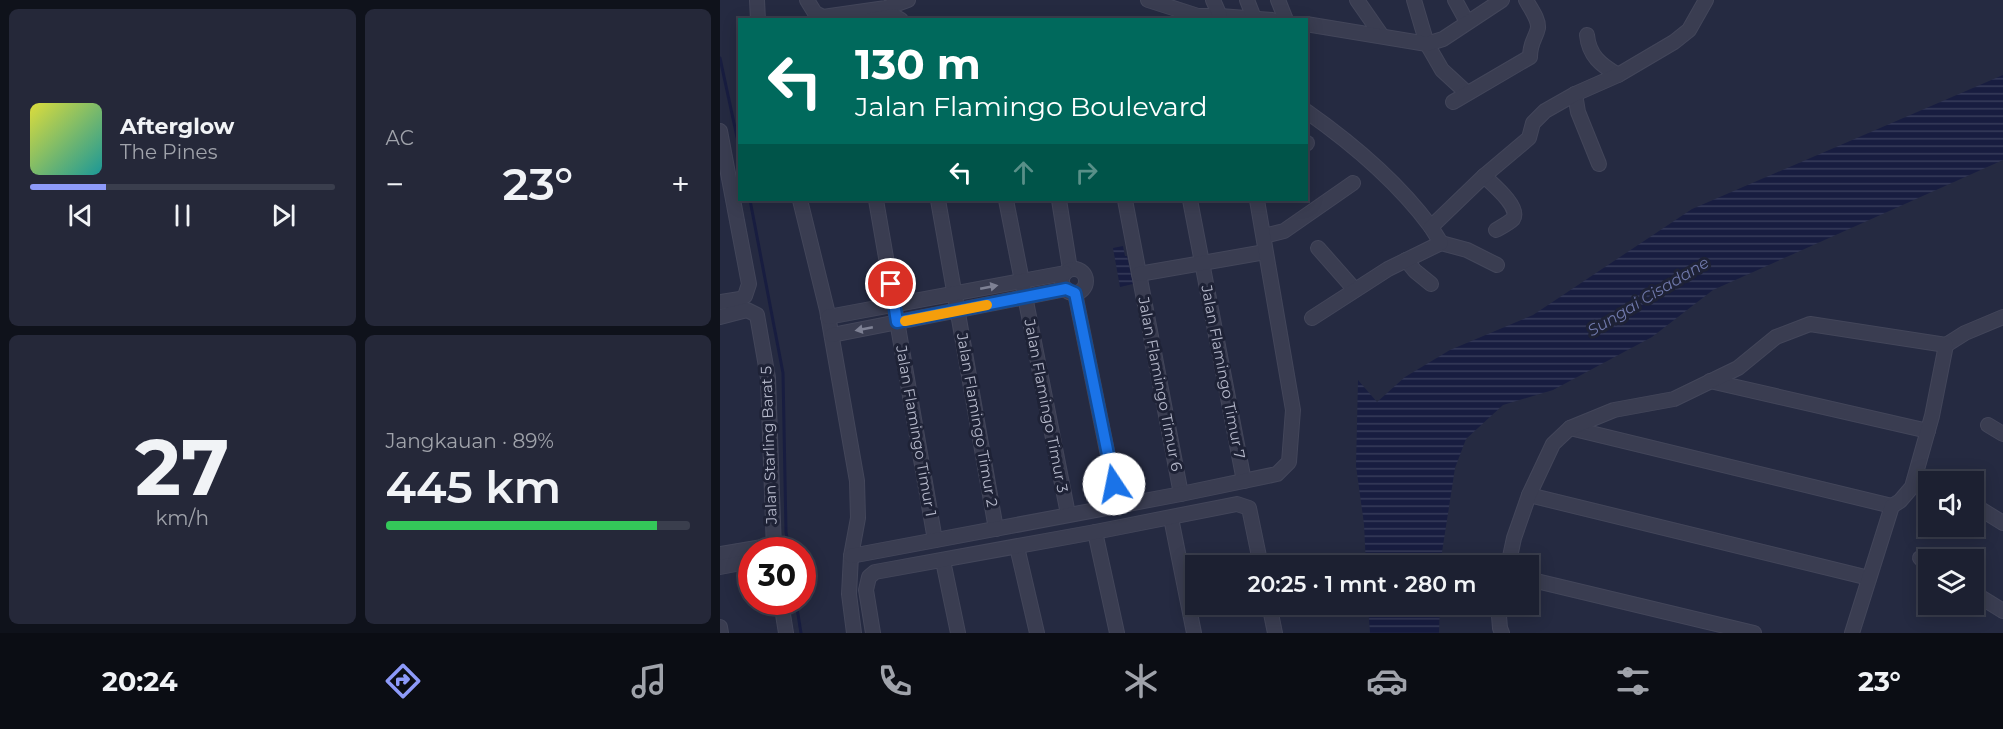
<!DOCTYPE html>
<html lang="id">
<meta charset="utf-8">
<style>
body{margin:0;font-family:Montserrat,sans-serif;background:#252839;color:#f1f3f6;height:100vh;display:flex;flex-direction:column;font-size:22px;white-space:nowrap}
*{box-sizing:border-box;margin:0}
p{font-size:20px;color:#a0a3ab}
.icon{flex:none;width:33px;height:33px;fill:none;stroke:currentColor;stroke-width:2;stroke-linecap:round;stroke-linejoin:round}
.map{position:relative;flex:1;overflow:hidden}
.sheet{display:flex;flex-direction:column;gap:9px;padding:9px;background:#0f121b;width:720px}
.sheet>*{flex:none}
.top-card{position:absolute;left:18px;top:18px;width:570px;height:183px;border-radius:0px;box-shadow:0 3px 15px #0003,0 0 0 2px #3a3e4d;background:#00695c;color:#fff;overflow:hidden}
.buttons{position:absolute;left:1198px;top:471px;display:grid;gap:12px}
.buttons a{display:grid;place-items:center;width:66px;height:66px;border-radius:0px;background:#1c2031;box-shadow:0 3px 15px #0003,0 0 0 2px #3a3e4d;font-size:30px}
.speed{position:absolute;left:18px;top:537px;display:flex;gap:12px;font-size:30px;font-weight:700;text-align:center}
.speed>*{display:grid;place-content:center;width:78px;height:78px;border-radius:50%;background:#1c2031;box-shadow:0 3px 15px #0003,0 0 0 2px #3a3e4d;line-height:1}
.speed .limit{border:9px solid #d22;background:#fff;color:#111}
.pin{position:absolute;display:grid;place-items:center;width:51px;height:51px;color:#fff;margin:-26px;border:3px solid #fff;border-radius:50%;box-shadow:0 2px 6px #0007}
.me{position:absolute;width:66px;margin:-33px;rotate:349deg;stroke-linejoin:round;filter:drop-shadow(0 0 4px #0008)}
.turn{display:flex;align-items:center;gap:21px;height:126px;padding:0 18px;font-size:27px}
.turn .icon{width:78px;height:78px;stroke-width:2.5}
.turn b{display:block;font-size:42px;line-height:51px}
.lanes{display:flex;align-items:center;height:57px;padding:0 18px;background:#0003;justify-content:center;gap:30px;direction:ltr}
.lanes .off{opacity:.35}
.big{font-size:45px;font-weight:600;line-height:1.1}
.sheet .card{flex:1;display:flex;flex-direction:column;justify-content:center;gap:9px;min-width:0;padding:0 21px;border-radius:9px;background:#252839}
.sheet .dial{align-items:center;gap:0}
.dial b{font-size:78px;line-height:1}
.song{display:flex;align-items:center;gap:18px}
.cover{width:72px;height:72px;border-radius:9px;background:linear-gradient(135deg,hsl(60 70% 55%),hsl(180 70% 35%))}
.played{height:6px;border-radius:3px;background:linear-gradient(90deg,#8d9af9 25%,#3a3e4d 25%)}
.keys{display:flex;justify-content:space-around;direction:ltr}
.heat{display:flex;justify-content:space-between;align-items:center;font-size:33px;direction:ltr}
.charge{height:9px;border-radius:4px;background:linear-gradient(90deg,#34c759 89%,#3a3e4d 0)}
.sheet .tiles{flex:1;display:grid;gap:9px;grid-template-columns:repeat(2,1fr)}
.trip{position:absolute;left:465px;top:555px;width:354px;height:60px;border-radius:0px;background:#1c2031;box-shadow:0 3px 15px #0003,0 0 0 2px #3a3e4d;font-weight:600;line-height:60px;text-align:center}
.tabs{display:flex;height:96px;justify-content:space-around;align-items:center;background:#0b0d14;color:#a0a3ab}
.tabs .icon{width:42px;height:42px}
.tabs .current{color:#8d9af9}
.tabs b{font-size:27px;color:#f1f3f6}
main{display:flex;flex:1;min-height:0}
.map>svg:first-child{display:block}
.water{fill:url(#water-rules)}
.lines{fill:none;stroke-linecap:round;stroke-linejoin:round}
.stream{stroke:#181d40;stroke-width:3}
.minor-casing{stroke:#43465a;stroke-width:16}
.minor{stroke:#3a3d51;stroke-width:14}
.oneway{fill:#7e8194}
.route-casing{stroke:#114b97;stroke-width:15}
.route{stroke:#1a73e8;stroke-width:10}
.slow{stroke:#f59e0b;stroke-width:10}
.labels{text-anchor:middle;stroke-width:6;stroke-linejoin:round;paint-order:stroke}
.street-label{font-size:15px;fill:#b6b9cb;stroke:#1e2236}
.water-label{font-size:16px;font-style:italic;fill:#6f78aa;stroke:#1e2236}
</style>
<main>
<section class="sheet">
<div class="tiles">
<div class="card">
<div class="song"><i class="cover"></i><div><b>Afterglow</b><p>The Pines</p></div></div>
<div class="played"></div>
<div class="keys"><svg class="icon" aria-label="previous" viewBox="0 0 24 24"><path d="M18 5L8 12l10 7zM5 5v14"/></svg><svg class="icon" aria-label="pause" viewBox="0 0 24 24"><path d="M8 5v14M16 5v14"/></svg><svg class="icon" aria-label="next" viewBox="0 0 24 24"><path d="M6 5l10 7-10 7zM19 5v14"/></svg></div>
</div>
<div class="card"><p>AC</p>
<div class="heat"><a>−</a><b class="big">23°</b><a>+</a></div>
</div>
<div class="card dial"><b>27</b><p>km/h</p></div>
<div class="card"><p>Jangkauan · 89%</p><b class="big">445 km</b><div class="charge"></div></div>
</div>
</section>
<div class="map">
<svg width="1283" height="633" viewBox="0 0 1283 633">
<defs>
<pattern id="water-rules" width="6" height="5" patternUnits="userSpaceOnUse" patternTransform="scale(1.5)"><rect width="6" height="5" fill="#181d40"/><path d="M0 2.5h6" fill="none" stroke="#373c5a"/></pattern>
</defs>
<rect width="100%" height="100%" fill="#252a41"/>
<g class="water">
<polygon points="1283,75 1283,160 993,290 932,337 833,390 783,405 746,439 735,468 720,565 646,565 644,524 636,466 638,380 657,402 685,377 730,350 813,315 972,209"/>
<polygon points="403,246 405,256 407,256 413,284 400,287 393,248"/>
<polygon points="648,605 720,605 719,633 650,633"/>
</g>
<g class="lines">
<g class="stream">
<polyline points="0,58 20,151"/>
<polyline points="30,200 63,373 66,532 69,550"/>
<polyline points="76,602 81,633"/>
</g>
<defs>
<g id="minor">
<polyline points="37,0 38,20"/>
<polyline points="87,0 95,13 103,17 166,8 188,0"/>
<polyline points="428,0 478,16 500,16 552,20"/>
<polyline points="493,0 500,16"/>
<polyline points="527,0 534,18"/>
<polyline points="558,0 566,20"/>
<polyline points="637,0 662,36"/>
<polyline points="694,0 707,44 722,70 747,93"/>
<polyline points="735,0 747,22"/>
<polyline points="151,20 174,16 181,20"/>
<polyline points="586,24 707,44 723,39 782,0"/>
<path d="M867 35C869 56 881 65 898 75"/>
<polyline points="855,94 858,112 879,164"/>
<path d="M733 102 810 57C810 42 816 38 818 28 819 19 810 8 806 0"/>
<path d="M586 111C633 144 677 181 711 227"/>
<polyline points="0,131 29,284 25,296 20,299 0,302"/>
<polyline points="586,144 587,143"/>
<path d="M764 176C771 183 801 207 793 219 789 223 781 227 776 230"/>
<polyline points="80,200 107,310 137,481 138,518 131,556 129,594 134,633"/>
<polyline points="156,200 215,540"/>
<polyline points="218,200 276,529"/>
<polyline points="286,200 348,514"/>
<polyline points="339,200 350,269"/>
<polyline points="405,200 461,494"/>
<polyline points="470,200 524,481"/>
<polyline points="544,236 564,231 633,183"/>
<polyline points="721,243 747,250 777,265"/>
<polyline points="598,248 635,290"/>
<polyline points="686,260 695,271 711,284"/>
<circle cx="354" cy="281" r="12"/>
<polyline points="419,274 545,252"/>
<polyline points="355,293 398,505"/>
<polyline points="0,317 27,310 37,315 48,378 54,550"/>
<polyline points="108,317 345,273"/>
<polyline points="592,318 668,269 721,243 711,227 764,176 809,138 813,123 825,111 855,94 898,75 954,42 969,30 986,0"/>
<polyline points="112,335 346,289"/>
<polyline points="1226,345 1245,333 1283,317"/>
<polyline points="990,381 1208,431"/>
<polyline points="1268,425 1283,434"/>
<polyline points="850,428 1172,506"/>
<polyline points="809,495 1149,578"/>
<polyline points="1254,505 1283,523"/>
<polyline points="451,518 474,633"/>
<polyline points="375,532 397,633"/>
<polyline points="297,547 317,633"/>
<polyline points="0,554 53,545"/>
<polyline points="131,556 461,494 557,474 569,462 573,410 537,200"/>
<polyline points="1200,558 1209,564"/>
<polyline points="223,561 238,633"/>
<polyline points="788,566 794,538 809,495 833,444 850,428 894,410 954,399 1018,368 1056,337 1090,324 1226,345 1212,416 1192,487 1180,501 1172,506 1132,633"/>
<polyline points="0,567 32,561"/>
<polyline points="808,579 1034,633"/>
<polyline points="1254,593 1283,611"/>
<polyline points="61,602 66,633"/>
<polyline points="549,604 555,633"/>
<polyline points="778,604 780,628 782,633"/>
<polyline points="0,627 1,633"/>
<polyline points="153,633 146,590 149,577 155,572 375,532 517,504 529,508 541,566"/>
</g>
</defs>
<use href="#minor" class="minor-casing"/>
<use href="#minor" class="minor"/>
</g>
<defs><path id="oneway-solid" d="M-6-.8H1V-3.2L6.5 0L1 3.2V.8H-6Z" transform="scale(1.5)"/></defs>
<g class="oneway">
<use href="#oneway-solid" transform="translate(269 287) rotate(-11)"/>
<use href="#oneway-solid" transform="translate(144 329) rotate(169)"/>
</g>
<g class="lines">
<defs>
<polyline id="route" points="171,284 177,322 346,289 355,293 394,484"/>
</defs>
<use href="#route" class="route-casing"/>
<use href="#route" class="route"/>
<polyline class="slow" points="185,321 267,305"/>
</g>
<g class="labels">
<g class="street-label">
<text transform="translate(503 372) rotate(79)" y="5">Jalan Flamingo Timur 7</text>
<text transform="translate(440 384) rotate(79)" y="5">Jalan Flamingo Timur 6</text>
<text transform="translate(326 406) rotate(79)" y="5">Jalan Flamingo Timur 3</text>
<text transform="translate(257 420) rotate(80)" y="5">Jalan Flamingo Timur 2</text>
<text transform="translate(196 431) rotate(80)" y="5">Jalan Flamingo Timur 1</text>
<text transform="translate(49 445) rotate(-92)" y="5">Jalan Starling Barat 5</text>
</g>
<g class="water-label">
<text transform="translate(928 296) rotate(-31)" y="6">Sungai Cisadane</text>
</g>
</g>
</svg>
<div class="buttons">
<a><svg class="icon" aria-label="sound" viewBox="0 0 24 24"><path d="M4 9h4l5-4v14l-5-4H4zM17 9q2 3 0 6"/></svg></a>
<a><svg class="icon" aria-label="layers" viewBox="0 0 24 24"><path d="M12 4l9 5-9 5-9-5zM3 14l9 5 9-5"/></svg></a>
</div>
<div class="speed"><div class="limit">30</div></div>
<div class="pin" style="left:171px;top:284px;background:#d93025"><svg class="icon" aria-label="arrive" viewBox="0 0 24 24"><path d="M6 21V4h12l-3 4 3 4H6"/></svg></div>
<svg class="me" style="left:394px;top:484px" viewBox="-20 -20 40 40"><circle r="19" fill="#fff"/><path d="M0-13L10 11 0 6-10 11z" fill="#1a73e8"/></svg>
<div class="trip">20:25 · 1 mnt · 280 m</div>
<div class="top-card">
<div class="turn"><svg class="icon" aria-label="left" viewBox="0 0 24 24"><path d="M17 20v-9H6M10 6l-5 5 5 5"/></svg><div><b>130 m</b>Jalan Flamingo Boulevard</div></div>
<div class="lanes"><svg class="icon" aria-label="left" viewBox="0 0 24 24"><path d="M17 20v-9H6M10 6l-5 5 5 5"/></svg><svg class="icon off" aria-label="ahead" viewBox="0 0 24 24"><path d="M12 20V5M6 11l6-6 6 6"/></svg><svg class="icon off" aria-label="right" viewBox="0 0 24 24"><path d="M7 20v-9h11M14 6l5 5-5 5"/></svg></div>
</div>
</div>
</main>
<nav class="tabs">
<b>20:24</b>
<svg class="icon current" aria-label="directions" viewBox="0 0 24 24"><path d="M12 3l9 9-9 9-9-9zM9 14v-3h6M13 9l2 2-2 2"/></svg>
<svg class="icon" aria-label="music" viewBox="0 0 24 24"><path d="M9 18V5l10-2v13"/><circle cx="6" cy="18" r="3"/><circle cx="16" cy="16" r="3"/></svg>
<svg class="icon" aria-label="phone" viewBox="0 0 24 24"><path d="M5 4h4l2 5-3 2q2 4 5 5l2-3 5 2v4C11 20 4 13 5 4z"/></svg>
<svg class="icon" aria-label="climate" viewBox="0 0 24 24"><path d="M12 3v18M4 7l16 10M4 17L20 7"/></svg>
<svg class="icon" aria-label="car" viewBox="0 0 24 24"><path d="M5 17H2v-5l4-1 3-4h7l3 4 3 1v5h-3M9 17h6M6 11h13"/><circle cx="7" cy="17" r="2"/><circle cx="17" cy="17" r="2"/></svg>
<svg class="icon" aria-label="filters" viewBox="0 0 24 24"><path d="M4 7h16M4 17h16"/><circle cx="9" cy="7" r="2"/><circle cx="15" cy="17" r="2"/></svg>
<b>23°</b>
</nav>
